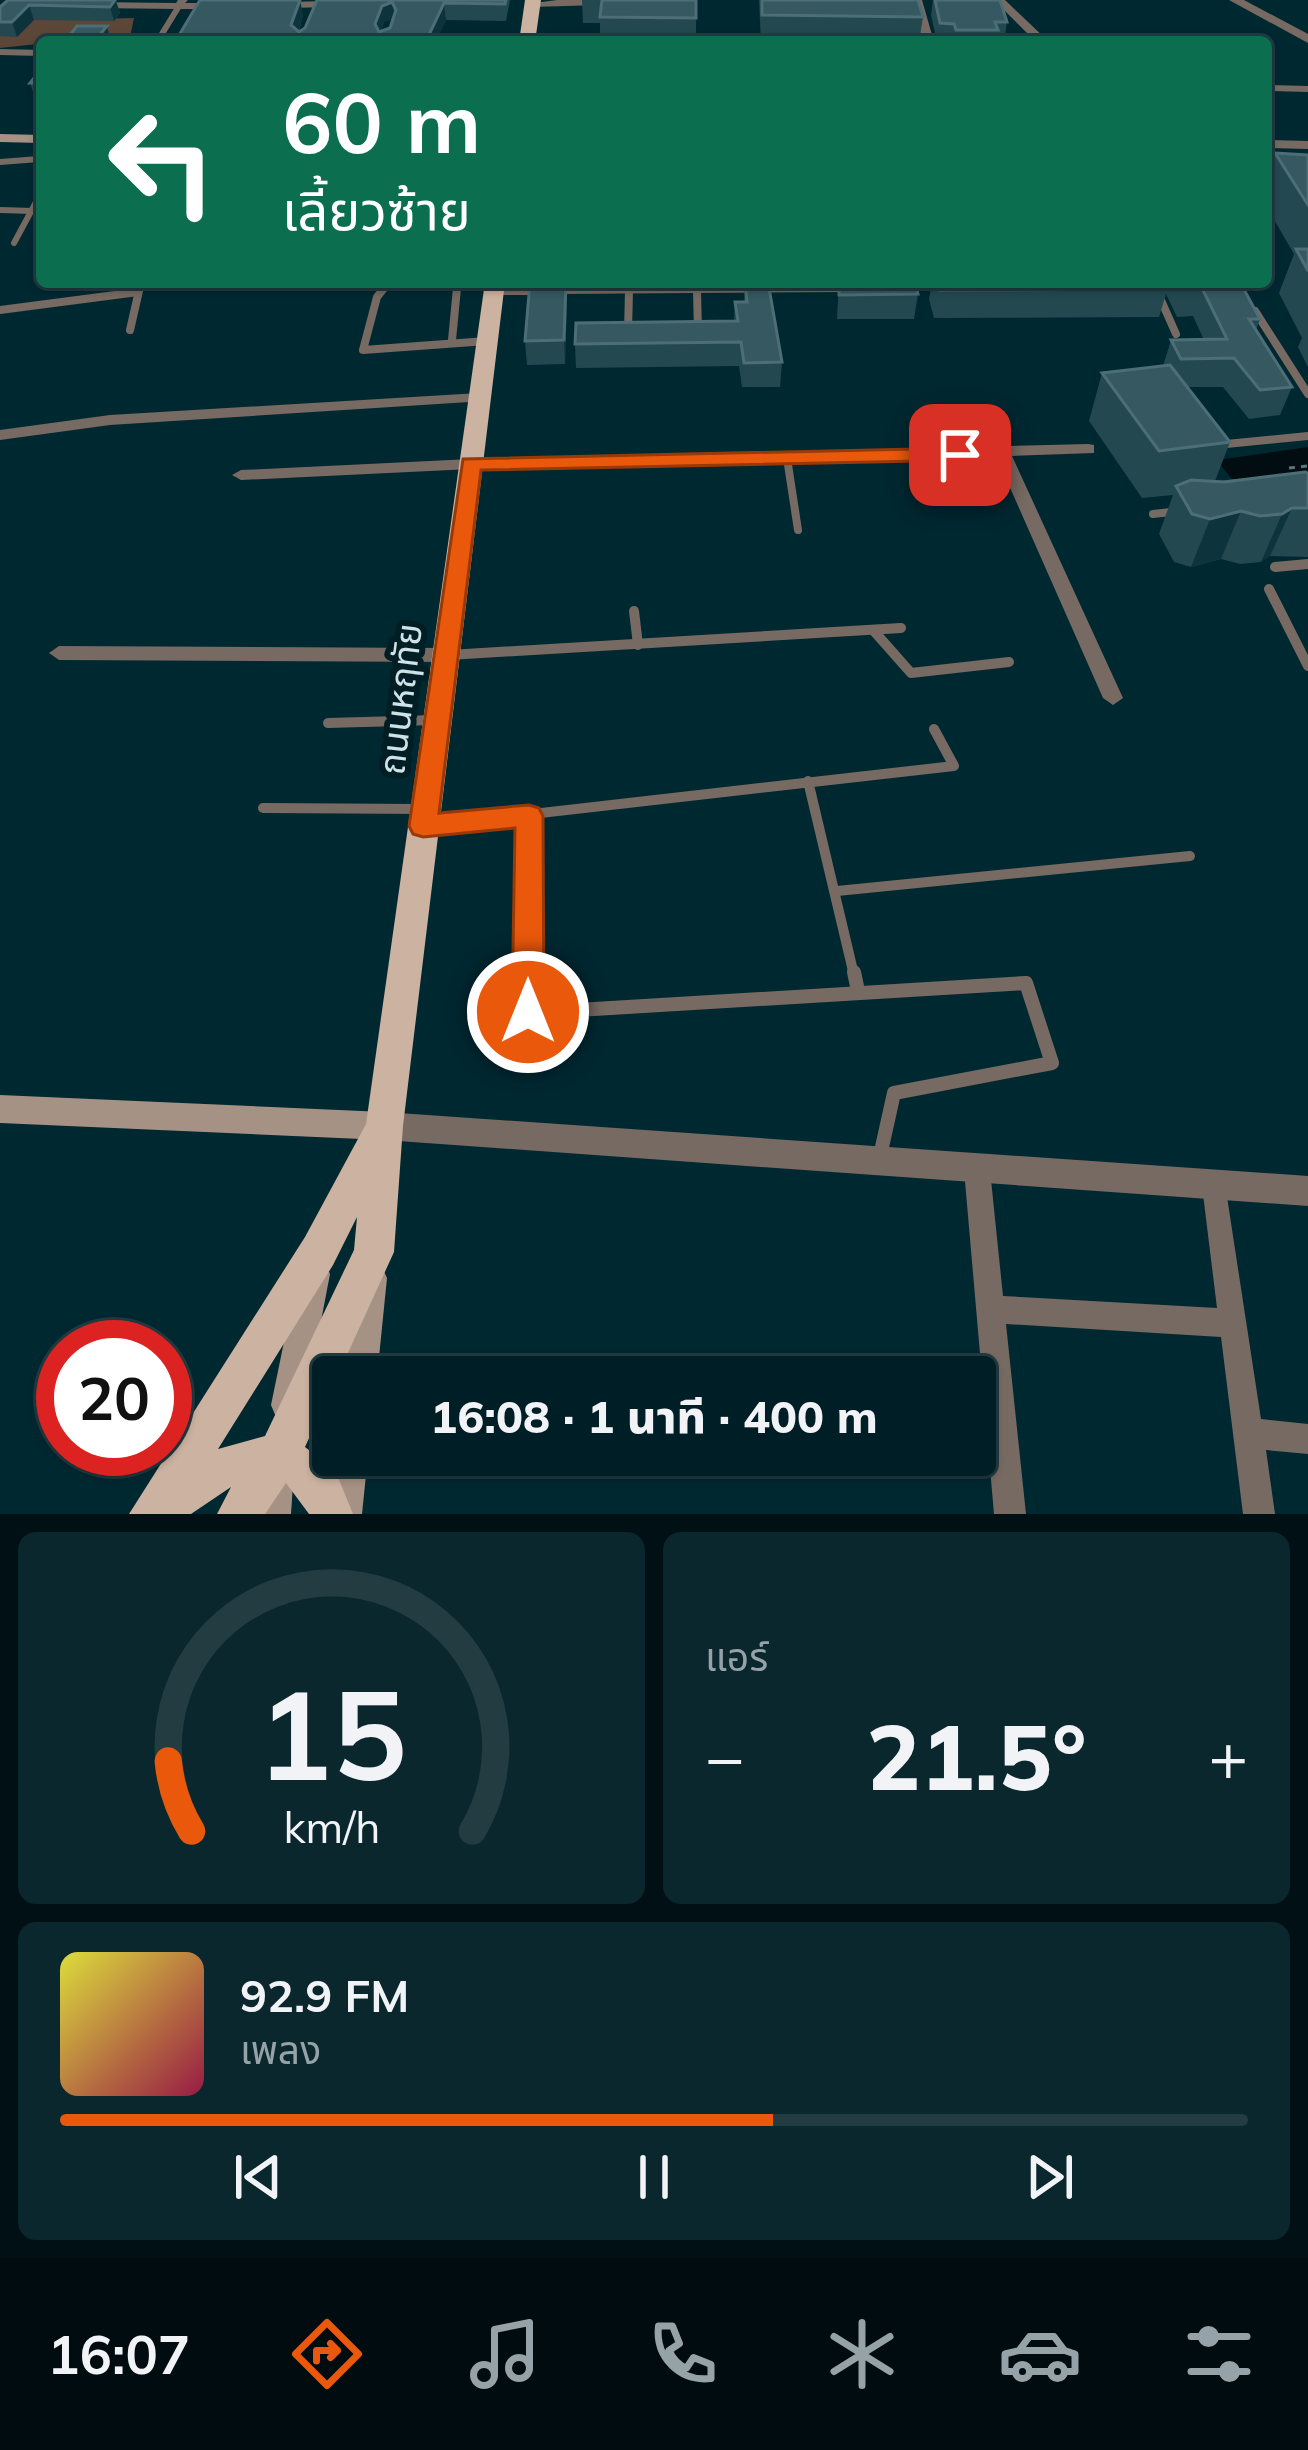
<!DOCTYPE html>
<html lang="th">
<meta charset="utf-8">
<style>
body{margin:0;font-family:Mulish,"Noto Sans Thai",sans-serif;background:#0a272d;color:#f1f3f6;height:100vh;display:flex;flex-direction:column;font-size:45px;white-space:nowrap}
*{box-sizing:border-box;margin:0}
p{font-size:39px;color:#95a2a7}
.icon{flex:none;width:66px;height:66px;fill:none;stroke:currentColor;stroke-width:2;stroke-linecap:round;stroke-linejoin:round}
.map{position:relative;height:1514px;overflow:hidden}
.side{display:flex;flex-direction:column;gap:18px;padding:18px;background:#001014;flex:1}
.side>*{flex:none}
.banner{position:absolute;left:36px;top:36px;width:1236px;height:252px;border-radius:12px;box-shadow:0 3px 9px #0004,0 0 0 3px #223c42;background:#0b6e4f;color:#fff;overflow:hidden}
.speed{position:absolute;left:36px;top:1320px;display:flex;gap:24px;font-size:60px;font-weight:700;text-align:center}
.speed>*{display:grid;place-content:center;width:156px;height:156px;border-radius:50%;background:#001e25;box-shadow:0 3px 9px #0004,0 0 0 3px #223c42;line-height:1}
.speed .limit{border:18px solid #d22;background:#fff;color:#111}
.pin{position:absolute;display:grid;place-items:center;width:102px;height:102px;color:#fff;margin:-51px;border-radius:24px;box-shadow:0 6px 18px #0006}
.me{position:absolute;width:132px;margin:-66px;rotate:0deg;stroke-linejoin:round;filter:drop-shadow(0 0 9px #0008)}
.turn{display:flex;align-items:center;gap:42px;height:252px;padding:0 48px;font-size:54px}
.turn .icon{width:156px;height:156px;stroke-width:2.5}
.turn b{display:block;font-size:84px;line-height:102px}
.big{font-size:90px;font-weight:800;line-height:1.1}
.side .tile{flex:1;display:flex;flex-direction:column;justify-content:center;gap:18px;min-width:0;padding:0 42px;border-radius:18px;background:#0a272d}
.side .dial{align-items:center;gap:0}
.dial svg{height:312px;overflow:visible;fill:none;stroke:#223c42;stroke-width:7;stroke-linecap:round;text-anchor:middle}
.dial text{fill:#f1f3f6;stroke:none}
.song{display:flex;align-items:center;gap:36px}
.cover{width:144px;height:144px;border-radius:18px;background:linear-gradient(135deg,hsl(60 70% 55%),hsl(340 70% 35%))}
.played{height:12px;border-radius:6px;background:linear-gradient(90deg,#ea580c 60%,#223c42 60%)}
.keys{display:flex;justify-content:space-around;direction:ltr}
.heat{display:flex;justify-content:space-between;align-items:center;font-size:66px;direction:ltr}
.side .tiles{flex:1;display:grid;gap:18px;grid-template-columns:1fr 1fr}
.tile:last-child{grid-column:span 2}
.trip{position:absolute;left:312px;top:1356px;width:684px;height:120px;border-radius:12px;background:#001e25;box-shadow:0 3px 9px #0004,0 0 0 3px #223c42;font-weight:800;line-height:120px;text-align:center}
.tab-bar{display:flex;height:192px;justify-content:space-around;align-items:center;background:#000c0f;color:#95a2a7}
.tab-bar .icon{width:84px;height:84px}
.tab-bar .selected{color:#ea580c}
.tab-bar b{font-size:54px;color:#f1f3f6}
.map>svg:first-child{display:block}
.green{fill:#5b4637}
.water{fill:#010d11}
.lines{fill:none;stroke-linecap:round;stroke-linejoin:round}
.path{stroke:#58777f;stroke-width:3;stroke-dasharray:6 6;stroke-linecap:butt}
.service-far3{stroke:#776a62;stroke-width:6}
.service-far2{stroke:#776a62;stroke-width:8}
.service-far1{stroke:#776a62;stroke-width:10}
.service{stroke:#776a62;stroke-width:14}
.minor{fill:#776a62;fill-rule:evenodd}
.tertiary{fill:#776a62;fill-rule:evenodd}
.secondary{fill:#a69285;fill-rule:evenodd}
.primary{fill:#ccb2a0;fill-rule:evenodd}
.wall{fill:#234850;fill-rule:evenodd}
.shaded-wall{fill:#0d343d}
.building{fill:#355861;stroke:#4d6e76;stroke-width:3;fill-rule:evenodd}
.route{fill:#ea580c;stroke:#983908;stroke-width:3}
.labels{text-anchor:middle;stroke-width:12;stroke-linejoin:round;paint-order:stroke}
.street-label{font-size:36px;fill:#cee2e8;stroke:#021e25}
</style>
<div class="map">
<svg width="1308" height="1514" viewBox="0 0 1308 1514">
<rect width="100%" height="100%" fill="#002831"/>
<polygon class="green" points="0,9 41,20 134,18 129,42 65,41 0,48"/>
<polygon class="water" points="1308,447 1308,485 1240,490 1217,460"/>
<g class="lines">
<polyline class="path" points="1289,468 1308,466"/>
<g class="service-far3">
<polyline points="288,5 330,4"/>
<polyline points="157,42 179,6 210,6"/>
<polyline points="0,52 42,53"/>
<polyline points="1266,88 1308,89"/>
<polyline points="0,162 39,159"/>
<polyline points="0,210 33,211"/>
<polyline points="14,243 42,191"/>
</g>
<g class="service-far2">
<polyline points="403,282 389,282 377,297 363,350 487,341"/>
<polyline points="442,282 457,288 452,340"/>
<polyline points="1153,282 1176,334"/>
<polyline points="557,290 850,288"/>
<polyline points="697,290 698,333"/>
<polyline points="493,291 538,291"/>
<polyline points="0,310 138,292"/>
<polyline points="1255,311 1308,394"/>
<polyline points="130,330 141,282"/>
<polyline points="628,332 629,290"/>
<polyline points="1216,445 1308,436"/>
<polyline points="787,458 798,530"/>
<polyline points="1153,514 1180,511"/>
</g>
<g class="service-far1">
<polyline points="1275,567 1308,564"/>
<polyline points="1269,589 1308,666"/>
<polyline points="634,611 638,645"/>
<polyline points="873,630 911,673 1009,662"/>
<polyline points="449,655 901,628"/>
<polyline points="328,723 434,720"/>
<polyline points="808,781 854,975"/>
<polyline points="263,808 422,809"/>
<polyline points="426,826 954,766 934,729"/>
<polyline points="837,891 1190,856"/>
<polyline points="528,975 529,816"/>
</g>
<g class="service">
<polyline points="528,972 528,1013 1026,983 1052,1063 894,1093 880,1156"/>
<polyline points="854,972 858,991"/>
</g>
<g class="minor">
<polygon points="178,0 188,0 179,9 91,8 86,5 91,2 176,3"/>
<polygon points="671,0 666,3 532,7 527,4 557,0"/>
<polygon points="912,0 922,0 934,42 922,42"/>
<polygon points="994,0 1005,0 1049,42 1036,42"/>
<polygon points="479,393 487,398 485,401 110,425 0,440 0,430 110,415"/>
<polygon points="1088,444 1094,445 1094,453 1012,456 1123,698 1113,705 1103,698 996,456 471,469 241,480 232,475 241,470 471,459"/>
<polygon points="59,646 445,648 455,655 445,662 59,660 49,653"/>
<polygon points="977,1157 986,1161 990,1170 1003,1296 1217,1308 1202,1186 1206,1177 1215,1173 1224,1177 1261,1419 1308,1424 1308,1454 1266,1450 1275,1514 1243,1514 1221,1337 1006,1324 1026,1514 994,1514 964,1170 968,1161"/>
</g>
<g class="tertiary">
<polygon points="1229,0 1244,0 1308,34 1308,43"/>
<polygon points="1266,140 1308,141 1308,149 1266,148"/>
<polygon points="384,1112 1308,1176 1308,1206 384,1140 373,1136 369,1126 373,1116"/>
</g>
<g class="secondary">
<polygon points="0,134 42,135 42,143 0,142"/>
<polygon points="0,1095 384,1112 395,1116 399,1126 395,1136 384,1140 0,1123"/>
<polygon points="314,1258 325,1263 330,1274 305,1405 300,1417 288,1422 276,1417 271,1405 298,1274 303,1263"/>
<polygon points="371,1262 382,1267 387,1278 377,1377 343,1377 355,1278 360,1267"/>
<polygon points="276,1451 288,1457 294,1469 291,1514 255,1514 258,1469 264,1457"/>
<polygon points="334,1455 368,1455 362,1514 326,1514"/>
</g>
<g class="primary">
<polygon points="525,0 541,0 535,42 519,42"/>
<path d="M485 282H505L403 1126 394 1252 305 1447 335 1470 353 1514H309L286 1483 265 1514H217L231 1487 191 1514H129L305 1237 366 1124ZM357 1217 354 1250 265 1436 218 1449 333 1265Z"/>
</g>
</g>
<g class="wall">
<polygon points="8,0 116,0 120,13 114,21 34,20 17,37 0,36 0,7"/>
<path d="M317 0H510L506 21 446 20 435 42H175L303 15 299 32 305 28ZM393 19 390 28 381 31 384 22Z"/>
<polygon points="582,0 696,0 696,42 600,42 600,23 583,23"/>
<polygon points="759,0 918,0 923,17 919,42 761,42"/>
<polygon points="933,0 1000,0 1007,22 1004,42 937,42 931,15"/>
<polygon points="42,68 42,100 36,100 30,83"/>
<polygon points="1275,153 1308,155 1308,367 1298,347 1302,338 1279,293 1294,254 1266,206 1266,179"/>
<polygon points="745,282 782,362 780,387 742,387 739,366 576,368 575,344 734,321 735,302 744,302"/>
<polygon points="839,282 918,294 914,319 837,319"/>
<polygon points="932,282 1240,282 1260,319 1256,330 1292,387 1280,415 1249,419 1223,387 1187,387 1230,442 1215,481 1308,473 1308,557 1270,556 1261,562 1240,564 1221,559 1191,567 1174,562 1159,534 1173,495 1142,498 1089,421 1102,373 1163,366 1171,340 1204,340 1193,316 1177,317 1166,294 1159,317 934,318 929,299"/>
<polygon points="567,306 565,364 527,365 525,341"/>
</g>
<g class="shaded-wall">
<polygon points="115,0 120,13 114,21 110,7"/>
<polygon points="300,0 303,15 297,36 291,25"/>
<polygon points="392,2 395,18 384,22 379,37 375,24 382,6"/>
<polygon points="444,3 446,20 435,42 428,42 428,37"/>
<polygon points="29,5 34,20 17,37 12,22"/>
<polygon points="107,26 111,42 94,42"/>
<polygon points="566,282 567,306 565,364 564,340"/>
<polygon points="1292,508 1270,556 1261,562 1282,514"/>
<polygon points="1241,511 1221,559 1191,567 1210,519"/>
</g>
<g class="building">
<polygon points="8,0 115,0 110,7 29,5 12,22 0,22 0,7"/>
<path d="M200 0H300L291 25 299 32 305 28 317 0H506L505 4 444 3 428 37 224 35 219 42H175ZM392 2 396 10 390 28 379 32 375 24 382 6Z"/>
<polygon points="602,0 696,0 696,18 600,17"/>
<polygon points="762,0 918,0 923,17 762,15"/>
<polygon points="935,0 1000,0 1007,22 995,22 998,30 956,30 954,24 940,23"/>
<polygon points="77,26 107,26 94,42 64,42"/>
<polygon points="42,68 42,83 30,83"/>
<polygon points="1275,153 1308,155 1308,205"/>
<polygon points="1296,249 1308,249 1308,271"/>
<polygon points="530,282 566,282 564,340 525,341"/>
<polygon points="745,282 768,282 782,362 744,363 741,342 575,344 576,323 738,321 735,302 747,302"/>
<polygon points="839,282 915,282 918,294 839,295"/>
<polygon points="937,282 1165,282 1168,289 939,290"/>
<polygon points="1183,282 1240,282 1260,319 1249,319 1292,387 1260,390 1234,358 1181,359 1171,340 1227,339 1202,288 1186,289"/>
<polygon points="1170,365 1230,442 1159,451 1102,373"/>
<polygon points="1305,472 1308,473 1308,508 1292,508 1282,514 1260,516 1241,511 1210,519 1192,514 1176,486 1191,480 1224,482"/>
</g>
<polygon class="route" points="960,448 971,455 968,460 481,470 439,813 529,805 539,808 543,816 544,1012 539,1022 528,1026 517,1022 512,1012 515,828 423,837 413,834 409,826 463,459"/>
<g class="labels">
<g class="street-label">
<text transform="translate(400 699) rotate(-83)" y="13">ถนนหฤทัย</text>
</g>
</g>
</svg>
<div class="speed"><div class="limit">20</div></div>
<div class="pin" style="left:960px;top:455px;background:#d93025"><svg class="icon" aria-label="arrive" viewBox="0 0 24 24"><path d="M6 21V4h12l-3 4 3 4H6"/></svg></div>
<svg class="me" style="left:528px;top:1012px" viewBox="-20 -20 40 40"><circle r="17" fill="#ea580c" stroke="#fff" stroke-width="3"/><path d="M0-11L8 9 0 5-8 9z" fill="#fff"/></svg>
<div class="trip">16:08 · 1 นาที · 400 m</div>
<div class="banner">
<div class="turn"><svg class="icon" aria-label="left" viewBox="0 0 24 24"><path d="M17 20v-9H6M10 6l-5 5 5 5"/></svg><div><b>60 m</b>เลี้ยวซ้าย</div></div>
</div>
</div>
<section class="side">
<div class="tiles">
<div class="tile dial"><svg viewBox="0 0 100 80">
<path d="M14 69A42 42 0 1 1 86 69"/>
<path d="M14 69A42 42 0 0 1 8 51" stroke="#ea580c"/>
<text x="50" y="56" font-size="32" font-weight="700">15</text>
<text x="50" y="72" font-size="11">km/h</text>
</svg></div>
<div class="tile"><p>แอร์</p>
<div class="heat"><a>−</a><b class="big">21.5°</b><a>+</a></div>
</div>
<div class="tile">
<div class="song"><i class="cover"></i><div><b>92.9 FM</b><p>เพลง</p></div></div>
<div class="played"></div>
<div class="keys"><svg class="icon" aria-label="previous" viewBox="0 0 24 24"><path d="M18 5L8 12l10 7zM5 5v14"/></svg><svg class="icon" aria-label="pause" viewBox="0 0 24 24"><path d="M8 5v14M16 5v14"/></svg><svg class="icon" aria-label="next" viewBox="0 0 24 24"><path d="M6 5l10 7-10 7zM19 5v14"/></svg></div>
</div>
</div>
</section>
<nav class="tab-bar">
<b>16:07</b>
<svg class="icon selected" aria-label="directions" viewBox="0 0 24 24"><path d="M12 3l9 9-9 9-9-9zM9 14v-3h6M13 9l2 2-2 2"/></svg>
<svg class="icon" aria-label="music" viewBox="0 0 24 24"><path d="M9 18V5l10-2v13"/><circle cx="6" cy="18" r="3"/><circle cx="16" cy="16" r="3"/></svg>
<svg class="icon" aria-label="phone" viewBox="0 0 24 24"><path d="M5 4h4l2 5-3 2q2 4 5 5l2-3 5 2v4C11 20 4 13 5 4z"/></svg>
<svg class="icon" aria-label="climate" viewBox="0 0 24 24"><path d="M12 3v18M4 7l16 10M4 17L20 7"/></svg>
<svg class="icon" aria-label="car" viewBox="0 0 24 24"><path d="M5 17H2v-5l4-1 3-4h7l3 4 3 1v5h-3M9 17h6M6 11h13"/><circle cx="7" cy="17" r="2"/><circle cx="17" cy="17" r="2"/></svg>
<svg class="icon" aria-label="filters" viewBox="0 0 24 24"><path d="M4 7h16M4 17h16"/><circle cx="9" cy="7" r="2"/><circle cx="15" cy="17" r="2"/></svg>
</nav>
